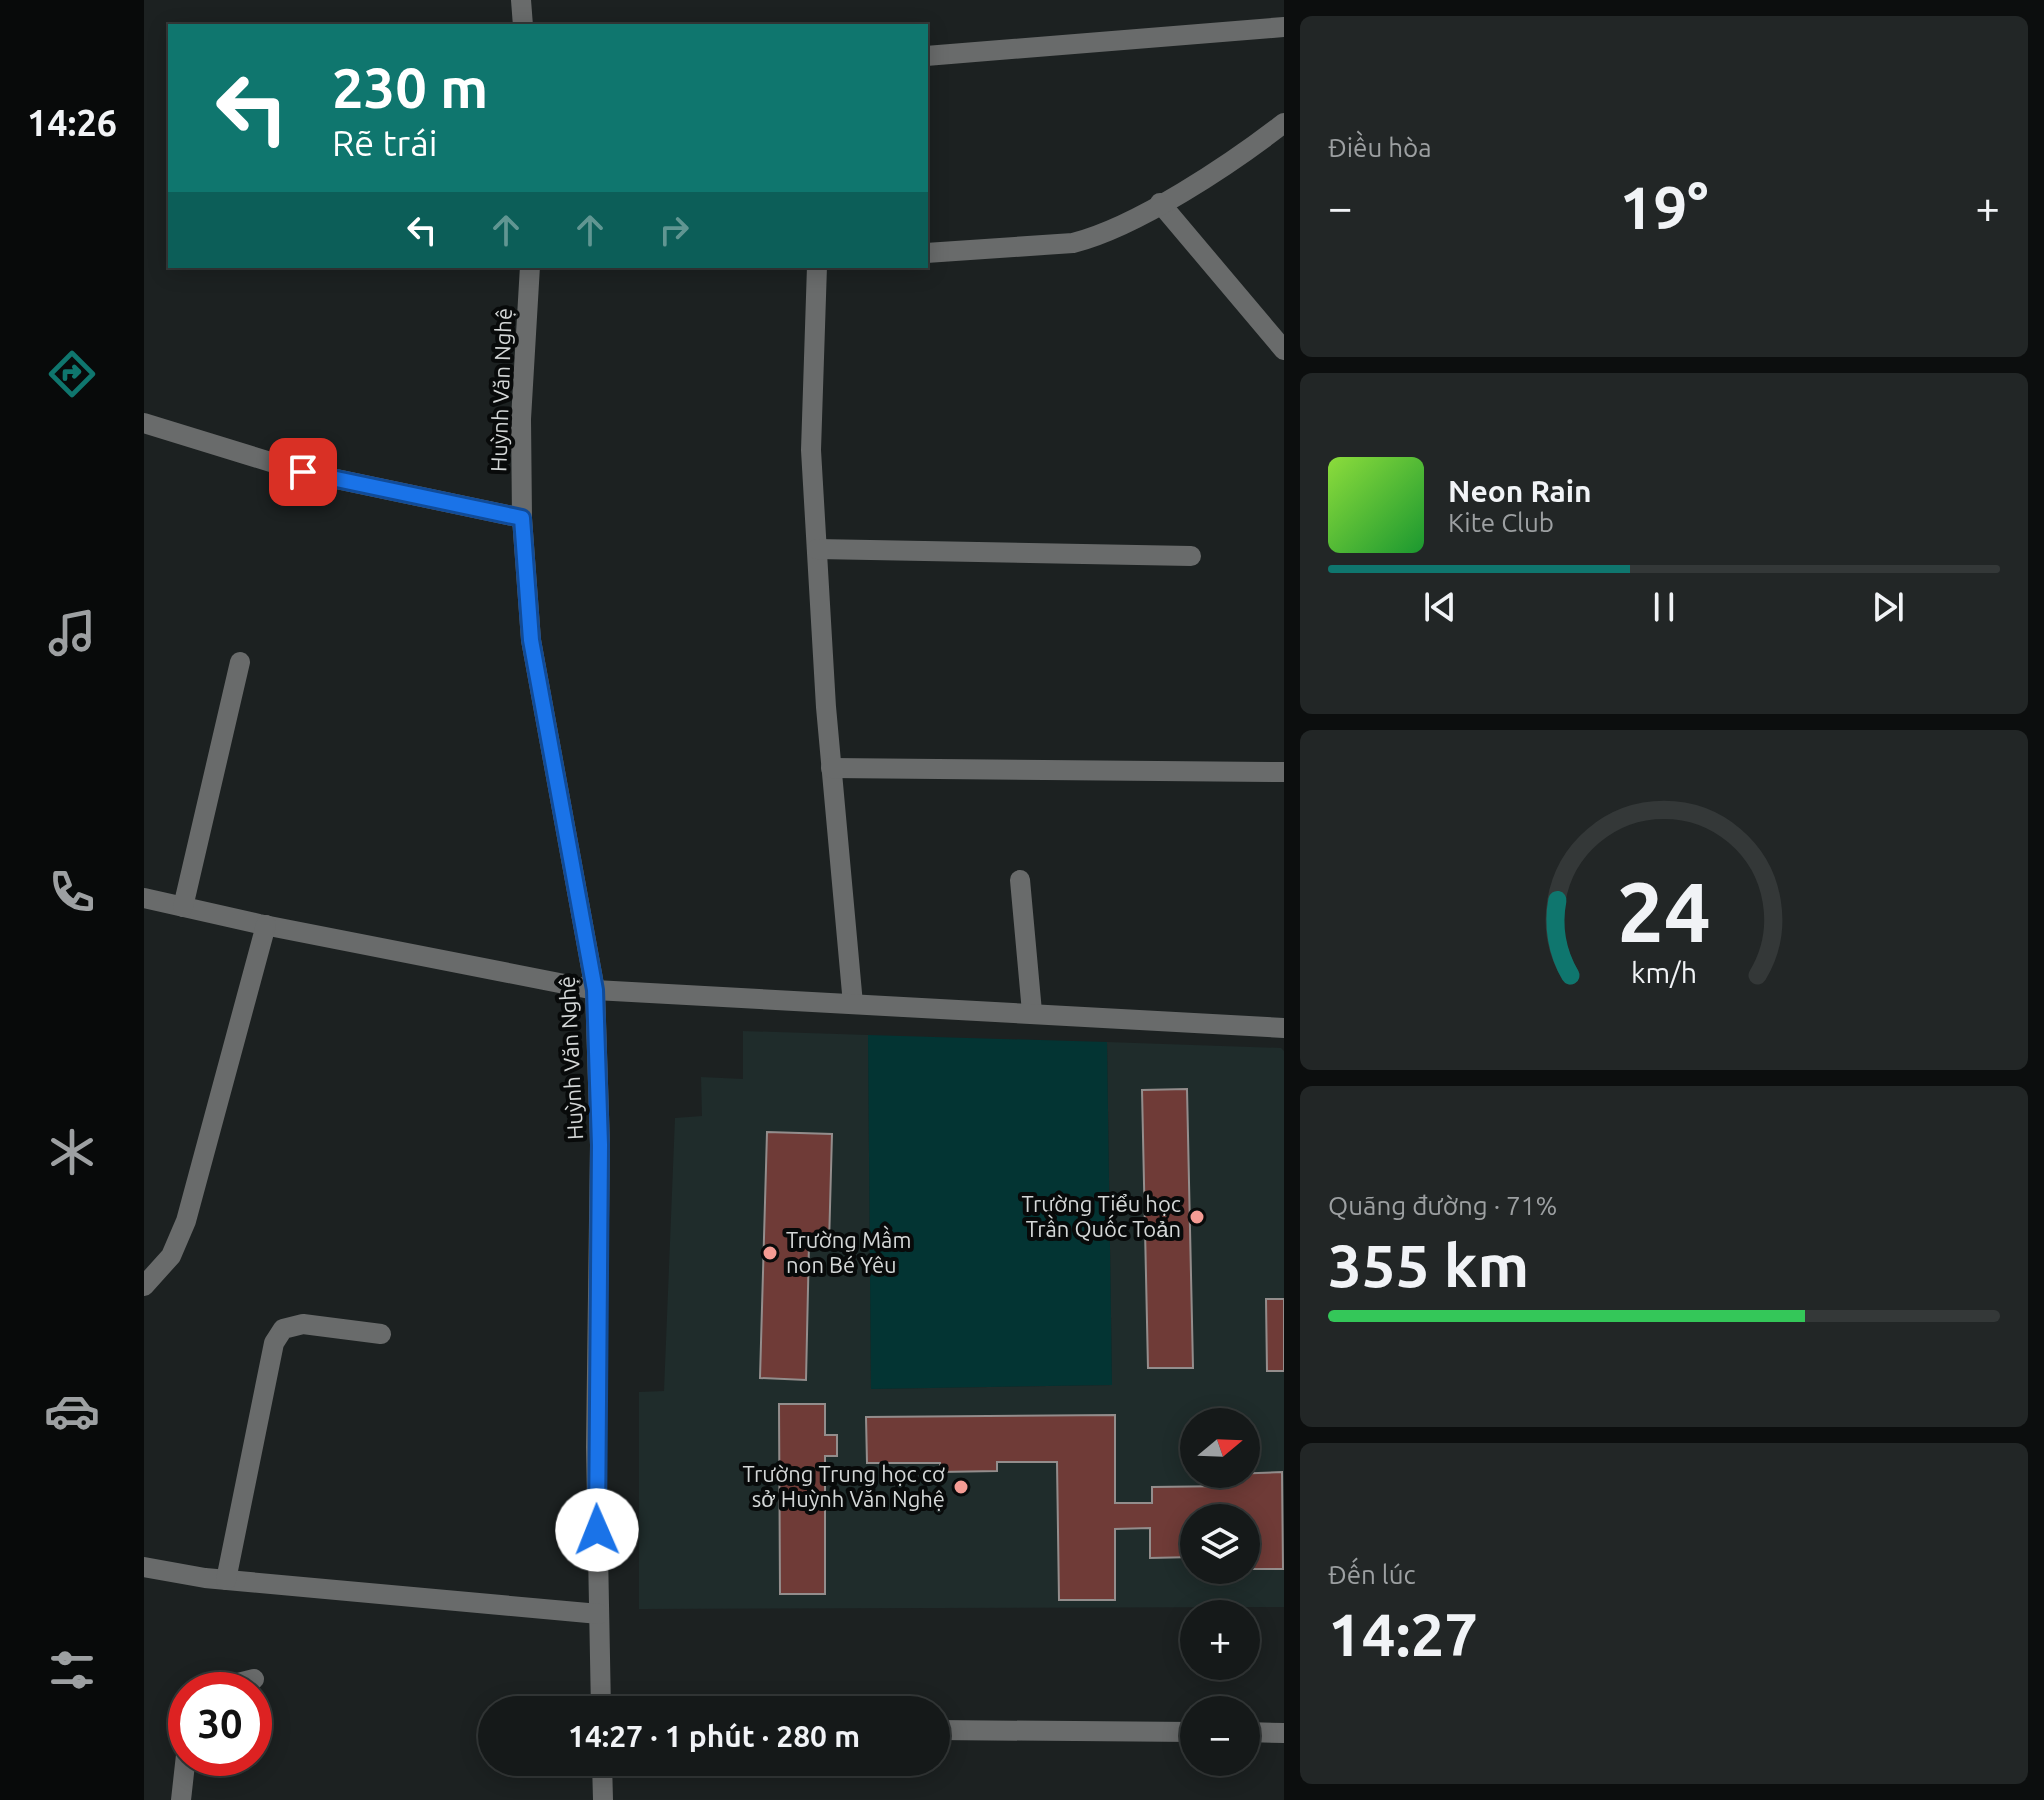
<!DOCTYPE html>
<html lang="vi">
<meta charset="utf-8">
<style>
body{margin:0;font-family:Ubuntu,sans-serif;background:#222626;color:#f1f3f6;height:100vh;display:flex;flex-direction:column;font-size:30px;white-space:nowrap}
*{box-sizing:border-box;margin:0}
p{font-size:26px;color:#9da0a2}
.icon{flex:none;width:44px;height:44px;fill:none;stroke:currentColor;stroke-width:2;stroke-linecap:round;stroke-linejoin:round}
.map{position:relative;flex:1;overflow:hidden}
.details{display:flex;flex-direction:column;gap:16px;padding:16px;background:#0c0e0e;width:760px}
.details>*{flex:none}
.top-card{position:absolute;left:24px;top:24px;width:760px;height:244px;border-radius:0px;box-shadow:0 4px 20px #0003,0 0 0 2px #343838;background:#0f766e;color:#fff;overflow:hidden}
.needle{width:52px;rotate:71deg}
.tools{position:absolute;left:1036px;top:1408px;display:grid;gap:16px}
.tools a{display:grid;place-items:center;width:80px;height:80px;border-radius:50%;background:#151919;box-shadow:0 4px 20px #0003,0 0 0 2px #343838;font-size:40px}
.speed{position:absolute;left:24px;top:1672px;display:flex;gap:16px;font-size:40px;font-weight:700;text-align:center}
.speed>*{display:grid;place-content:center;width:104px;height:104px;border-radius:50%;background:#151919;box-shadow:0 4px 20px #0003,0 0 0 2px #343838;line-height:1}
.speed .limit{border:12px solid #d22;background:#fff;color:#111}
.pin{position:absolute;display:grid;place-items:center;width:68px;height:68px;color:#fff;margin:-34px;border-radius:16px;box-shadow:0 4px 12px #0006}
.me{position:absolute;width:88px;margin:-44px;rotate:359deg;stroke-linejoin:round;filter:drop-shadow(0 0 6px #0008)}
.turn{display:flex;align-items:center;gap:28px;height:168px;padding:0 32px;font-size:36px}
.turn .icon{width:104px;height:104px;stroke-width:2.5}
.turn b{display:block;font-size:56px;line-height:68px}
.lanes{display:flex;align-items:center;height:76px;padding:0 32px;background:#0003;justify-content:center;gap:40px;direction:ltr}
.lanes .off{opacity:.35}
.big{font-size:60px;font-weight:700;line-height:1.1}
.details .tile{flex:1;display:flex;flex-direction:column;justify-content:center;gap:12px;min-width:0;padding:0 28px;border-radius:12px;background:#222626}
.details .dial{align-items:center;gap:0}
.dial svg{height:208px;overflow:visible;fill:none;stroke:#343838;stroke-width:7;stroke-linecap:round;text-anchor:middle}
.dial text{fill:#f1f3f6;stroke:none}
.song{display:flex;align-items:center;gap:24px}
.cover{width:96px;height:96px;border-radius:12px;background:linear-gradient(135deg,hsl(90 70% 55%),hsl(130 70% 35%))}
.played{height:8px;border-radius:4px;background:linear-gradient(90deg,#0f766e 45%,#343838 45%)}
.keys{display:flex;justify-content:space-around;direction:ltr}
.heat{display:flex;justify-content:space-between;align-items:center;font-size:44px;direction:ltr}
.charge{height:12px;border-radius:6px;background:linear-gradient(90deg,#34c759 71%,#343838 0)}
.trip{position:absolute;left:334px;top:1696px;width:472px;height:80px;border-radius:40px;background:#151919;box-shadow:0 4px 20px #0003,0 0 0 2px #343838;font-weight:700;line-height:80px;text-align:center}
main{display:flex;flex:1;min-height:0}
.tab-bar{display:flex;flex-direction:column;width:144px;justify-content:space-around;align-items:center;background:#080a0a;color:#9da0a2}
.tab-bar .icon{width:56px;height:56px}
.tab-bar .on{color:#0f766e}
.tab-bar b{font-size:36px;color:#f1f3f6}
.map>svg:first-child{display:block}
.built{fill:#1f2c2b;fill-rule:evenodd}
.green{fill:#033433}
.building{fill:#6f3b37;stroke:#938d8c;stroke-width:2}
.lines{fill:none;stroke-linecap:round;stroke-linejoin:round}
.minor{stroke:#696b6b;stroke-width:20}
.route-casing{stroke:#114b97;stroke-width:20}
.route{stroke:#1a73e8;stroke-width:14}
.poi-dot{fill:#f59c94;stroke:#080a0a;stroke-width:3}
.labels{text-anchor:middle;stroke-width:8;stroke-linejoin:round;paint-order:stroke}
.street-label{font-size:22px;fill:#d4d7d7;stroke:#080a0a}
.poi-label{font-size:22px;fill:#d4d7d7;stroke:#080a0a;text-anchor:end}
</style>
<main>
<nav class="tab-bar">
<b>14:26</b>
<svg class="icon on" aria-label="directions" viewBox="0 0 24 24"><path d="M12 3l9 9-9 9-9-9zM9 14v-3h6M13 9l2 2-2 2"/></svg>
<svg class="icon" aria-label="music" viewBox="0 0 24 24"><path d="M9 18V5l10-2v13"/><circle cx="6" cy="18" r="3"/><circle cx="16" cy="16" r="3"/></svg>
<svg class="icon" aria-label="phone" viewBox="0 0 24 24"><path d="M5 4h4l2 5-3 2q2 4 5 5l2-3 5 2v4C11 20 4 13 5 4z"/></svg>
<svg class="icon" aria-label="climate" viewBox="0 0 24 24"><path d="M12 3v18M4 7l16 10M4 17L20 7"/></svg>
<svg class="icon" aria-label="car" viewBox="0 0 24 24"><path d="M5 17H2v-5l4-1 3-4h7l3 4 3 1v5h-3M9 17h6M6 11h13"/><circle cx="7" cy="17" r="2"/><circle cx="17" cy="17" r="2"/></svg>
<svg class="icon" aria-label="filters" viewBox="0 0 24 24"><path d="M4 7h16M4 17h16"/><circle cx="9" cy="7" r="2"/><circle cx="15" cy="17" r="2"/></svg>
</nav>
<div class="map">
<svg width="1140" height="1800" viewBox="0 0 1140 1800">
<rect width="100%" height="100%" fill="#1c2121"/>
<path class="built" d="M599 1031 724 1035 727 1389 968 1385 963 1042 1137 1048 1140 1051V1607L495 1609V1392L520 1391 531 1118 558 1116 557 1077 599 1079ZM1050 1422H1102V1474H1050ZM1050 1518H1102V1570H1050Z"/>
<polygon class="green" points="724,1035 963,1042 968,1385 727,1389"/>
<g class="building">
<polygon points="1043,1089 1049,1368 1004,1368 998,1090"/>
<polygon points="623,1132 688,1134 685,1244 665,1243 662,1380 616,1378"/>
<polygon points="1122,1299 1140,1299 1140,1371 1123,1371"/>
<polygon points="635,1404 681,1404 681,1435 693,1435 693,1456 681,1456 681,1594 636,1594"/>
<polygon points="971,1415 971,1503 1008,1503 1008,1487 1087,1486 1087,1474 1138,1472 1139,1569 1102,1569 1102,1518 1050,1518 1050,1557 1006,1558 1006,1528 971,1529 971,1600 915,1600 913,1462 853,1462 853,1471 796,1472 796,1463 723,1463 722,1417"/>
</g>
<g class="lines">
<g class="minor">
<polyline points="377,0 379,26"/>
<polyline points="782,56 1140,27"/>
<polyline points="1016,203 1140,350"/>
<path d="M782 253 929 243C993 227 1087 164 1140 123"/>
<polyline points="386,266 377,419 378,518 387,640 451,990 456,1145 452,1447 457,1710"/>
<polyline points="673,266 667,450 682,707 709,1004"/>
<polyline points="0,423 159,472 378,518"/>
<polyline points="673,549 1047,556"/>
<polyline points="687,768 1140,772"/>
<polyline points="876,880 888,1012"/>
<polyline points="0,898 115,924 451,990 1140,1028"/>
<polyline points="39,907 96,662"/>
<polyline points="0,1286 27,1256 42,1221 122,925"/>
<polyline points="0,1567 61,1578 455,1614"/>
<polyline points="82,1580 130,1343 139,1329 159,1324 237,1334"/>
<polyline points="66,1690 110,1679"/>
<polyline points="792,1730 1050,1732"/>
<polyline points="1102,1732 1140,1733"/>
<polyline points="458,1762 459,1800"/>
<polyline points="37,1800 42,1755"/>
</g>
</g>
<g class="lines">
<defs>
<polyline id="route" points="159,472 378,518 387,640 451,990 456,1145 453,1530"/>
</defs>
<use href="#route" class="route-casing"/>
<use href="#route" class="route"/>
</g>
<g class="poi-dot">
<circle cx="1053" cy="1217" r="8"/>
<circle cx="626" cy="1253" r="8"/>
<circle cx="817" cy="1487" r="8"/>
</g>
<g class="labels">
<g class="street-label">
<text transform="translate(357 390) rotate(-88)" y="8">Huỳnh Văn Nghệ</text>
<text transform="translate(427 1058) rotate(-93)" y="8">Huỳnh Văn Nghệ</text>
</g>
<g class="poi-label">
<text x="1037" y="1212">Trường Tiểu học<tspan x="1037" dy="25">Trần Quốc Toản</tspan></text>
<text x="642" y="1248" text-anchor="start">Trường Mầm<tspan x="642" dy="25">non Bé Yêu</tspan></text>
<text x="801" y="1482">Trường Trung học cơ<tspan x="801" dy="25">sở Huỳnh Văn Nghệ</tspan></text>
</g>
</g>
</svg>
<div class="tools">
<a><svg class="needle" viewBox="-14 -14 28 28"><path d="M0-13l5 13h-10z" fill="#e53935"/><path d="M0 13l5-13h-10z" fill="#9da0a2"/></svg></a>
<a><svg class="icon" aria-label="layers" viewBox="0 0 24 24"><path d="M12 4l9 5-9 5-9-5zM3 14l9 5 9-5"/></svg></a>
<a>+</a>
<a>−</a>
</div>
<div class="speed"><div class="limit">30</div></div>
<div class="pin" style="left:159px;top:472px;background:#d93025"><svg class="icon" aria-label="arrive" viewBox="0 0 24 24"><path d="M6 21V4h12l-3 4 3 4H6"/></svg></div>
<svg class="me" style="left:453px;top:1530px" viewBox="-20 -20 40 40"><circle r="19" fill="#fff"/><path d="M0-13L10 11 0 6-10 11z" fill="#1a73e8"/></svg>
<div class="trip">14:27 · 1 phút · 280 m</div>
<div class="top-card">
<div class="turn"><svg class="icon" aria-label="left" viewBox="0 0 24 24"><path d="M17 20v-9H6M10 6l-5 5 5 5"/></svg><div><b>230 m</b>Rẽ trái</div></div>
<div class="lanes"><svg class="icon" aria-label="left" viewBox="0 0 24 24"><path d="M17 20v-9H6M10 6l-5 5 5 5"/></svg><svg class="icon off" aria-label="ahead" viewBox="0 0 24 24"><path d="M12 20V5M6 11l6-6 6 6"/></svg><svg class="icon off" aria-label="ahead" viewBox="0 0 24 24"><path d="M12 20V5M6 11l6-6 6 6"/></svg><svg class="icon off" aria-label="right" viewBox="0 0 24 24"><path d="M7 20v-9h11M14 6l5 5-5 5"/></svg></div>
</div>
</div>
<section class="details">
<div class="tile"><p>Điều hòa</p>
<div class="heat"><a>−</a><b class="big">19°</b><a>+</a></div>
</div>
<div class="tile">
<div class="song"><i class="cover"></i><div><b>Neon Rain</b><p>Kite Club</p></div></div>
<div class="played"></div>
<div class="keys"><svg class="icon" aria-label="previous" viewBox="0 0 24 24"><path d="M18 5L8 12l10 7zM5 5v14"/></svg><svg class="icon" aria-label="pause" viewBox="0 0 24 24"><path d="M8 5v14M16 5v14"/></svg><svg class="icon" aria-label="next" viewBox="0 0 24 24"><path d="M6 5l10 7-10 7zM19 5v14"/></svg></div>
</div>
<div class="tile dial"><svg viewBox="0 0 100 80">
<path d="M14 69A42 42 0 1 1 86 69"/>
<path d="M14 69A42 42 0 0 1 9 40" stroke="#0f766e"/>
<text x="50" y="56" font-size="32" font-weight="700">24</text>
<text x="50" y="72" font-size="11">km/h</text>
</svg></div>
<div class="tile"><p>Quãng đường · 71%</p><b class="big">355 km</b><div class="charge"></div></div>
<div class="tile"><p>Đến lúc</p><b class="big">14:27</b></div>
</section>
</main>
